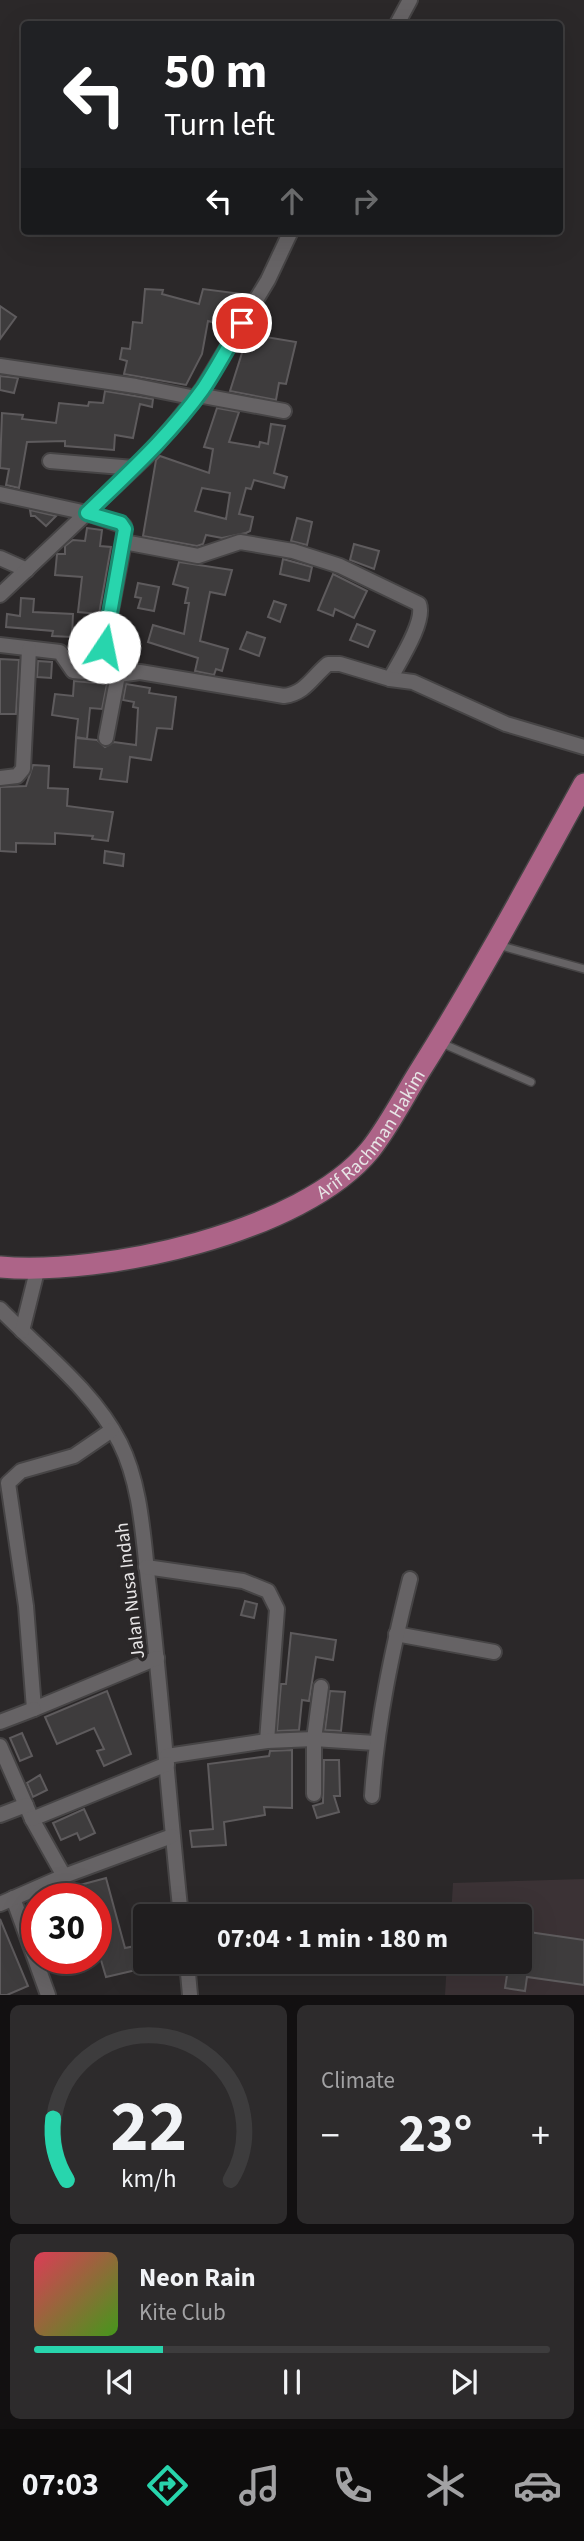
<!DOCTYPE html>
<meta charset="utf-8">
<style>
body{margin:0;font-family:"Source Sans 3",sans-serif;background:#2d2b2c;color:#f1f3f6;height:100vh;display:flex;flex-direction:column;font-size:26px;white-space:nowrap}
*{box-sizing:border-box;margin:0}
p{font-size:23px;color:#a2a2a4}
.icon{flex:none;width:38px;height:38px;fill:none;stroke:currentColor;stroke-width:2;stroke-linecap:round;stroke-linejoin:round}
.map{position:relative;height:1995px;overflow:hidden}
.panel{display:flex;flex-direction:column;gap:10px;padding:10px;background:#121011;flex:1}
.panel>*{flex:none}
.hud{position:absolute;left:21px;top:21px;width:542px;height:214px;border-radius:7px;box-shadow:0 7px 28px #0002,0 0 0 2px #3d3c3d;background:#202124;color:#fff;overflow:hidden}
.speed{position:absolute;left:21px;top:1883px;display:flex;gap:14px;font-size:35px;font-weight:700;text-align:center}
.speed>*{display:grid;place-content:center;width:91px;height:91px;border-radius:50%;background:#201e1f;box-shadow:0 7px 28px #0002,0 0 0 2px #3d3c3d;line-height:1}
.speed .limit{border:10px solid #d22;background:#fff;color:#111}
.pin{position:absolute;display:grid;place-items:center;width:60px;height:60px;color:#fff;margin:-30px;border:4px solid #fff;border-radius:50%;box-shadow:0 2px 7px #0007}
.me{position:absolute;width:77px;margin:-38px;rotate:11deg;stroke-linejoin:round;filter:drop-shadow(0 0 5px #0008)}
.turn{display:flex;align-items:center;gap:24px;height:147px;padding:0 28px;font-size:32px}
.turn .icon{width:91px;height:91px;stroke-width:2.5}
.turn b{display:block;font-size:49px;line-height:60px}
.lanes{display:flex;align-items:center;height:66px;padding:0 28px;background:#0003;justify-content:center;gap:35px;direction:ltr}
.lanes .off{opacity:.35}
.big{font-size:52px;font-weight:700;line-height:1.1}
.panel .tile{flex:1;display:flex;flex-direction:column;justify-content:center;gap:10px;min-width:0;padding:0 24px;border-radius:10px;background:#2d2b2c}
.panel .dial{align-items:center;gap:0}
.dial svg{height:182px;overflow:visible;fill:none;stroke:#3d3c3d;stroke-width:7;stroke-linecap:round;text-anchor:middle}
.dial text{fill:#f1f3f6;stroke:none}
.song{display:flex;align-items:center;gap:21px}
.cover{width:84px;height:84px;border-radius:10px;background:linear-gradient(135deg,hsl(350 70% 55%),hsl(100 70% 35%))}
.played{height:7px;border-radius:4px;background:linear-gradient(90deg,#28d5ad 25%,#3d3c3d 25%)}
.keys{display:flex;justify-content:space-around;direction:ltr}
.heat{display:flex;justify-content:space-between;align-items:center;font-size:38px;direction:ltr}
.panel .tiles{flex:1;display:grid;gap:10px;grid-template-columns:1fr 1fr}
.tile:last-child{grid-column:span 2}
.trip{position:absolute;left:133px;top:1904px;width:399px;height:70px;border-radius:7px;background:#201e1f;box-shadow:0 7px 28px #0002,0 0 0 2px #3d3c3d;font-weight:700;line-height:70px;text-align:center}
.tab-bar{display:flex;height:112px;justify-content:space-around;align-items:center;background:#0d0c0c;color:#a2a2a4}
.tab-bar .icon{width:49px;height:49px}
.tab-bar .active{color:#28d5ad}
.tab-bar b{font-size:32px;color:#f1f3f6}
.map>svg:first-child{display:block}
.built{fill:#3b3235}
.building{fill:#3e3c3d;stroke:#5e5b5d;stroke-width:2;fill-rule:evenodd}
.lines{fill:none;stroke-linecap:round;stroke-linejoin:round}
.lane-casing{stroke:#464445;stroke-width:10}
.street-casing{stroke:#464445;stroke-width:18}
.primary-casing{stroke:#464445;stroke-width:24}
.lane{stroke:#666365;stroke-width:7}
.street{stroke:#666365;stroke-width:14}
.primary{stroke:#ad6488;stroke-width:21}
.route-casing{stroke:#1a8a70;stroke-width:18}
.route{stroke:#28d5ad;stroke-width:12}
.labels{text-anchor:middle;stroke-width:7;stroke-linejoin:round;paint-order:stroke}
.street-label{font-size:19px;fill:#e7e5e6;stroke:#2b2829}
</style>
<div class="map">
<svg width="584" height="1995" viewBox="0 0 584 1995">
<rect width="100%" height="100%" fill="#2b2829"/>
<polygon class="built" points="584,1879 584,1995 445,1995 447,1962 520,1962 520,1916 451,1916 453,1883"/>
<g class="building">
<polygon points="145,289 163,290 162,294 199,304 203,289 242,294 233,319 214,315 212,322 208,321 202,354 186,385 124,374 127,361 120,359 122,348 130,349 133,322 142,323"/>
<polygon points="0,306 16,317 0,339"/>
<polygon points="248,334 296,342 286,384 279,383 276,400 230,391"/>
<polygon points="0,376 18,378 14,393 0,390"/>
<polygon points="105,391 153,399 152,407 140,404 133,438 115,435 114,450 65,446 65,441 27,442 19,488 6,485 9,469 0,468 2,413 23,415 22,419 56,423 59,403 88,406 89,402 103,403"/>
<path d="M217 408 239 412 229 442 259 447 260 442 268 444 271 424 285 426 274 473 287 477 284 488 254 480 251 489 246 488 239 514 253 517 250 531 246 533 222 538 206 535 203 544 197 546 143 536 156 460 160 456 209 473 213 449 204 447ZM202 488 230 493 226 519 195 511Z"/>
<polygon points="30,510 56,516 46,526 35,516 31,516"/>
<polygon points="297,518 312,522 307,545 291,541"/>
<polygon points="87,528 102,530 100,546 111,547 99,614 78,612 82,577 55,575 57,554 65,554 65,546 73,540 85,541"/>
<polygon points="354,544 379,551 374,569 350,560"/>
<polygon points="283,559 312,567 309,581 280,574"/>
<polygon points="179,562 232,570 225,595 210,592 200,641 228,649 222,671 216,669 214,675 195,671 198,658 148,642 153,625 184,634 189,603 185,603 188,588 173,584"/>
<polygon points="333,574 367,591 354,618 335,609 333,616 318,610"/>
<polygon points="138,583 159,587 154,611 138,608 141,598 135,597"/>
<polygon points="21,598 34,599 33,612 73,614 72,637 52,636 53,631 6,627 7,614 20,616"/>
<polygon points="274,601 286,605 280,622 268,617"/>
<polygon points="357,624 375,631 368,647 350,640"/>
<polygon points="247,632 265,638 259,656 240,649"/>
<polygon points="0,659 19,660 16,714 0,714"/>
<polygon points="38,661 52,662 51,678 37,677"/>
<polygon points="74,681 107,684 102,709 90,708 87,739 76,737 78,719 52,715 55,694 73,696"/>
<polygon points="126,684 150,688 149,693 176,697 172,729 157,728 151,760 130,757 127,782 100,779 102,769 74,767 76,738 97,740 105,747 114,742 136,745 138,708 133,707 134,702 123,700"/>
<polygon points="33,765 49,766 48,788 68,789 67,806 113,812 108,841 92,839 93,836 55,833 55,844 16,843 16,852 0,851 0,787 26,786"/>
<polygon points="105,851 124,854 123,866 104,863"/>
<polygon points="245,1601 257,1604 254,1618 241,1615"/>
<polygon points="291,1633 336,1640 333,1660 316,1657 309,1701 302,1700 299,1730 277,1731 281,1684 286,1684"/>
<polygon points="107,1691 131,1754 104,1766 97,1751 104,1749 94,1728 57,1744 45,1717"/>
<polygon points="330,1691 345,1692 341,1731 325,1730"/>
<polygon points="22,1733 32,1756 20,1761 10,1738"/>
<polygon points="292,1750 292,1808 264,1807 265,1815 224,1822 226,1845 192,1847 190,1831 213,1829 208,1764 269,1756 270,1751"/>
<polygon points="324,1760 339,1760 340,1796 334,1796 339,1812 317,1818 313,1806 323,1803"/>
<polygon points="40,1775 47,1790 33,1797 27,1783"/>
<polygon points="84,1809 95,1833 80,1840 77,1833 61,1840 53,1823"/>
<polygon points="106,1878 125,1948 145,1944 145,1968 106,1977 96,1943 96,1899 84,1899 80,1885"/>
<polygon points="0,1919 28,1986 7,1995 0,1995"/>
<polygon points="529,1932 584,1940 584,1985 527,1977 525,1991 505,1988 509,1962 520,1962 520,1949 527,1950"/>
</g>
<g class="lines">
<defs>
<g id="lane">
<polyline points="498,945 584,969"/>
<polyline points="439,1042 531,1082"/>
</g>
<g id="street">
<polyline points="397,24 410,0"/>
<polyline points="0,366 136,386 196,398"/>
<polyline points="198,395 284,411"/>
<polyline points="50,461 134,468"/>
<polyline points="0,494 87,513 124,526 124,542 99,673"/>
<path d="M124 542 198 556 240 542 293 551 340 566 419 604C426 621 399 662 390 679"/>
<polyline points="0,558 27,570"/>
<polyline points="0,595 147,456 177,421 203,388 268,280 291,231"/>
<path d="M0 645 60 652 73 671 118 675 140 672 284 696C306 693 312 677 328 664H340L390 679 413 682 506 724 584 747"/>
<polyline points="106,738 118,675"/>
<polyline points="0,778 17,776 23,769 29,649"/>
<path d="M0 1309C40 1350 94 1391 120 1443 142 1487 143 1541 149 1588 162 1698 169 1807 181 1916"/>
<polyline points="22,1331 38,1267"/>
<polyline points="112,1430 74,1456 21,1471 8,1483 26,1606 34,1709 157,1658"/>
<polyline points="146,1567 243,1581 268,1591 277,1609 267,1741"/>
<polyline points="396,1634 494,1652"/>
<polyline points="0,1722 34,1709"/>
<polyline points="0,1746 32,1819 64,1876"/>
<polyline points="167,1756 267,1741 314,1739 375,1743"/>
<polyline points="314,1794 314,1739 321,1687"/>
<path d="M372 1796C377 1721 392 1651 410 1579"/>
<polyline points="0,1815 26,1805"/>
<polyline points="32,1819 167,1764"/>
<polyline points="13,1898 48,1995"/>
<polyline points="0,1904 64,1876 172,1836"/>
<polyline points="187,1962 190,1995"/>
</g>
<g id="primary">
<path id="s1" d="M0 1267C102 1276 302 1233 370 1150 389 1126 404 1096 421 1069 479 977 531 880 584 784"/>
</g>
</defs>
<use href="#lane" class="lane-casing"/>
<use href="#street" class="street-casing"/>
<use href="#primary" class="primary-casing"/>
<use href="#lane" class="lane"/>
<use href="#street" class="street"/>
<use href="#primary" class="primary"/>
</g>
<g class="lines">
<defs>
<path id="route" d="M104 647 125 529 121 523 87 513C128 473 170 435 203 389 217 368 229 345 242 323"/>
</defs>
<use href="#route" class="route-casing"/>
<use href="#route" class="route"/>
</g>
<g class="labels">
<g class="street-label">
<text dy="7" stroke="none"><textPath href="#s1" startOffset="411">Arif Rachman Hakim</textPath></text>
<text transform="translate(129 1591) rotate(-97)" y="7">Jalan Nusa Indah</text>
</g>
</g>
</svg>
<div class="speed"><div class="limit">30</div></div>
<div class="pin" style="left:242px;top:323px;background:#d93025"><svg class="icon" aria-label="arrive" viewBox="0 0 24 24"><path d="M6 21V4h12l-3 4 3 4H6"/></svg></div>
<svg class="me" style="left:104px;top:647px" viewBox="-20 -20 40 40"><circle r="19" fill="#fff"/><path d="M0-13L10 11 0 6-10 11z" fill="#28d5ad"/></svg>
<div class="trip">07:04 · 1 min · 180 m</div>
<div class="hud">
<div class="turn"><svg class="icon" aria-label="left" viewBox="0 0 24 24"><path d="M17 20v-9H6M10 6l-5 5 5 5"/></svg><div><b>50 m</b>Turn left</div></div>
<div class="lanes"><svg class="icon" aria-label="left" viewBox="0 0 24 24"><path d="M17 20v-9H6M10 6l-5 5 5 5"/></svg><svg class="icon off" aria-label="ahead" viewBox="0 0 24 24"><path d="M12 20V5M6 11l6-6 6 6"/></svg><svg class="icon off" aria-label="right" viewBox="0 0 24 24"><path d="M7 20v-9h11M14 6l5 5-5 5"/></svg></div>
</div>
</div>
<section class="panel">
<div class="tiles">
<div class="tile dial"><svg viewBox="0 0 100 80">
<path d="M14 69A42 42 0 1 1 86 69"/>
<path d="M14 69A42 42 0 0 1 8 42" stroke="#28d5ad"/>
<text x="50" y="56" font-size="32" font-weight="700">22</text>
<text x="50" y="72" font-size="11">km/h</text>
</svg></div>
<div class="tile"><p>Climate</p>
<div class="heat"><a>−</a><b class="big">23°</b><a>+</a></div>
</div>
<div class="tile">
<div class="song"><i class="cover"></i><div><b>Neon Rain</b><p>Kite Club</p></div></div>
<div class="played"></div>
<div class="keys"><svg class="icon" aria-label="previous" viewBox="0 0 24 24"><path d="M18 5L8 12l10 7zM5 5v14"/></svg><svg class="icon" aria-label="pause" viewBox="0 0 24 24"><path d="M8 5v14M16 5v14"/></svg><svg class="icon" aria-label="next" viewBox="0 0 24 24"><path d="M6 5l10 7-10 7zM19 5v14"/></svg></div>
</div>
</div>
</section>
<nav class="tab-bar">
<b>07:03</b>
<svg class="icon active" aria-label="directions" viewBox="0 0 24 24"><path d="M12 3l9 9-9 9-9-9zM9 14v-3h6M13 9l2 2-2 2"/></svg>
<svg class="icon" aria-label="music" viewBox="0 0 24 24"><path d="M9 18V5l10-2v13"/><circle cx="6" cy="18" r="3"/><circle cx="16" cy="16" r="3"/></svg>
<svg class="icon" aria-label="phone" viewBox="0 0 24 24"><path d="M5 4h4l2 5-3 2q2 4 5 5l2-3 5 2v4C11 20 4 13 5 4z"/></svg>
<svg class="icon" aria-label="climate" viewBox="0 0 24 24"><path d="M12 3v18M4 7l16 10M4 17L20 7"/></svg>
<svg class="icon" aria-label="car" viewBox="0 0 24 24"><path d="M5 17H2v-5l4-1 3-4h7l3 4 3 1v5h-3M9 17h6M6 11h13"/><circle cx="7" cy="17" r="2"/><circle cx="17" cy="17" r="2"/></svg>
</nav>
